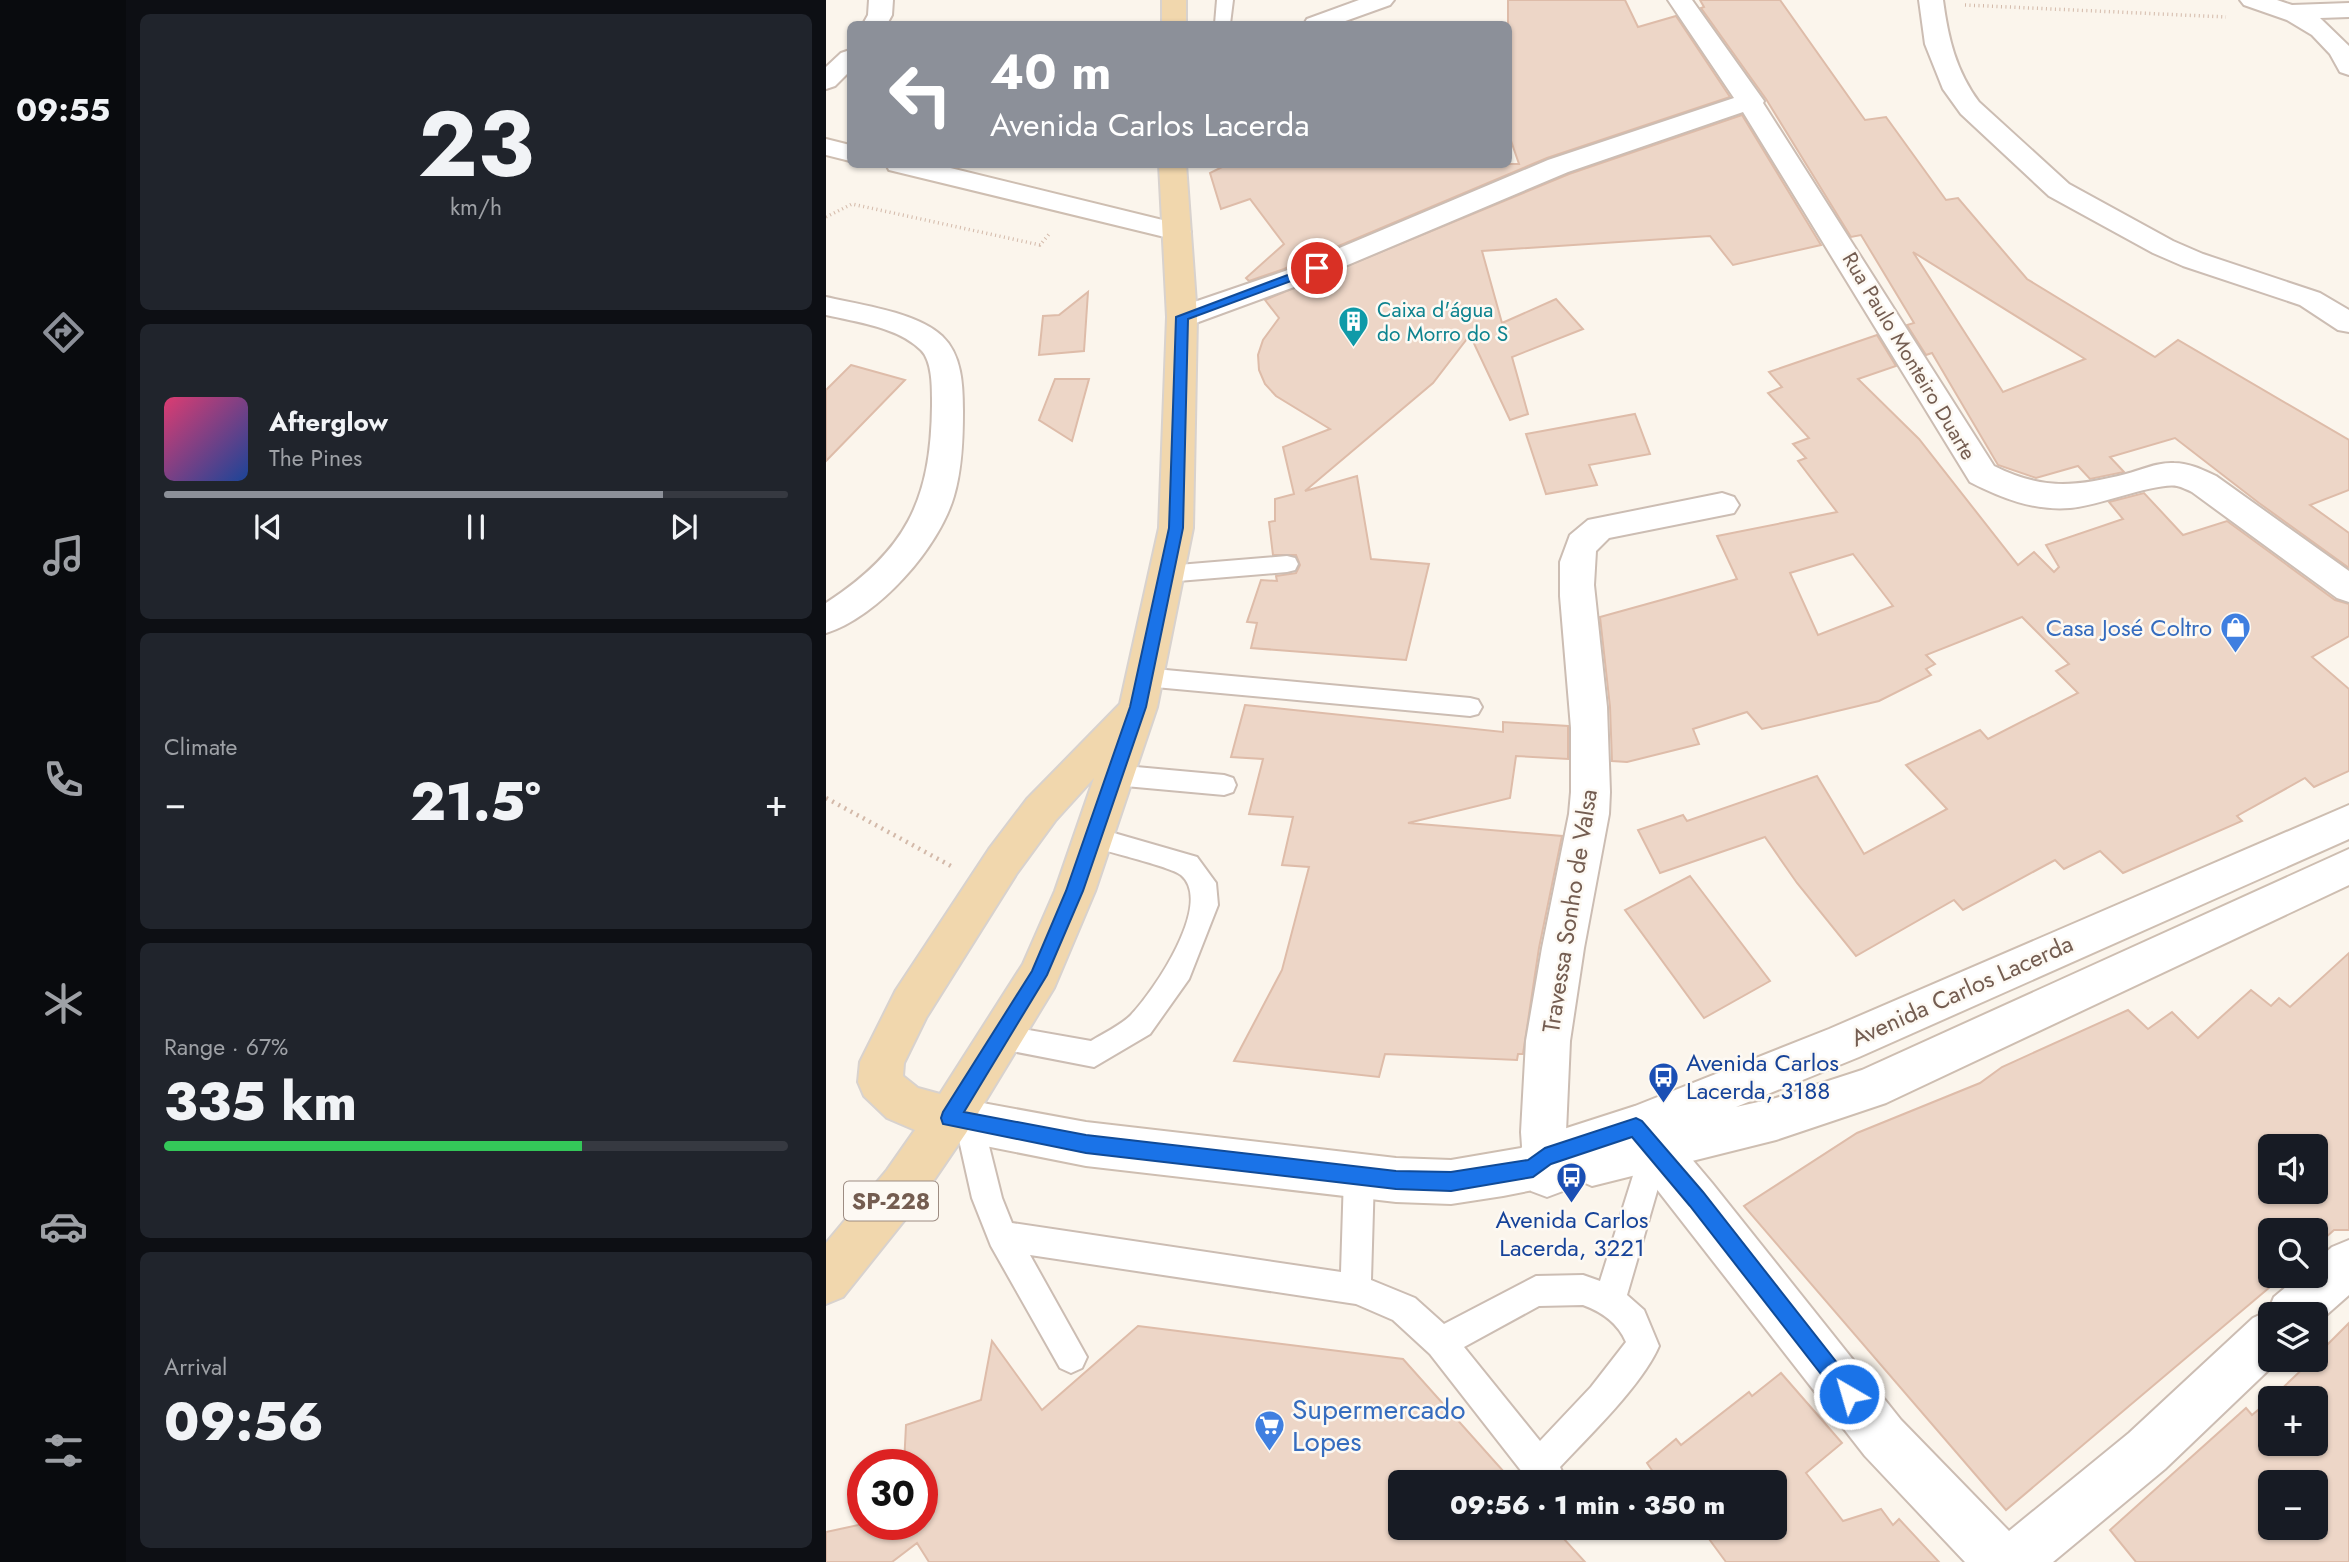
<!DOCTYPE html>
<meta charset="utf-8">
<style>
body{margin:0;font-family:Jost,sans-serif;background:#20242c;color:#f1f3f6;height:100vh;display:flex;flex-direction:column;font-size:26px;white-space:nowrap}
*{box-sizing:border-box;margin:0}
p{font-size:23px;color:#9ea1a6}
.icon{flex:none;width:38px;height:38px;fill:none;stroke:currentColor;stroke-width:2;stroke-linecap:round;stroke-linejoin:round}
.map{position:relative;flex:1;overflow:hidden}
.details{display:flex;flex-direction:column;gap:14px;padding:14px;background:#0d0f14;width:700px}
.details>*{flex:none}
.hud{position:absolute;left:21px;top:21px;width:665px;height:147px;border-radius:10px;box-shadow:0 2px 5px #0004;background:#8c9099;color:#fff;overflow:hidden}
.tools{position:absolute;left:1432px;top:1134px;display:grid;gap:14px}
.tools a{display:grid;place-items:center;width:70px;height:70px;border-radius:10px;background:#171b24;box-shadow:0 2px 5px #0004;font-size:35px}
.speed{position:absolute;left:21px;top:1449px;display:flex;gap:14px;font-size:35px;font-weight:700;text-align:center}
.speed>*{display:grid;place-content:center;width:91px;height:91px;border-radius:50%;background:#171b24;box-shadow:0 2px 5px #0004;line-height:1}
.speed .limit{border:10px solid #d22;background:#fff;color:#111}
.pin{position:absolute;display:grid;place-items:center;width:60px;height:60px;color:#fff;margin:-30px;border:4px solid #fff;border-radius:50%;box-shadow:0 2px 7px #0007}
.me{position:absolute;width:77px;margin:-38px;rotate:322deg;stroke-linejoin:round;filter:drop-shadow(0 0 5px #0008)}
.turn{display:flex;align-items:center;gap:24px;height:147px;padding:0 28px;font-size:32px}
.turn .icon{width:91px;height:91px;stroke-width:2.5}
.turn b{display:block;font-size:49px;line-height:60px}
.big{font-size:52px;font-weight:800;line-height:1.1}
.details .tile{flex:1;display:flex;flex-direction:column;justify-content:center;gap:10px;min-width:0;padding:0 24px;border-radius:10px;background:#20242c}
.details .dial{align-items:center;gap:0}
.dial b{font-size:91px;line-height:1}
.song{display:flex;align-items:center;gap:21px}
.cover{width:84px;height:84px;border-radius:10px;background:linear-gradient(135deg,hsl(340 70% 55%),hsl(220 70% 35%))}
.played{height:7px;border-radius:4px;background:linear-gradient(90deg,#8c9099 80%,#363941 80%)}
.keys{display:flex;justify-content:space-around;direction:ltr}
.heat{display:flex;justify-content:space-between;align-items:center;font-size:38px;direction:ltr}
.charge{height:10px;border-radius:5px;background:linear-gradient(90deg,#34c759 67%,#363941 0)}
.trip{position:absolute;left:562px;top:1470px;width:399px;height:70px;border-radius:10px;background:#171b24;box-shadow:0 2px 5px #0004;font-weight:800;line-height:70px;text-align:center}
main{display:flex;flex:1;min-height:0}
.tab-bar{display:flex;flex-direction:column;width:126px;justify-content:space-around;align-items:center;background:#090b0e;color:#9ea1a6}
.tab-bar .icon{width:49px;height:49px}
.tab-bar .active{color:#8c9099}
.tab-bar b{font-size:32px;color:#f1f3f6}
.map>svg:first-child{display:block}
.building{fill:#edd6c7;stroke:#debca9;stroke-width:2;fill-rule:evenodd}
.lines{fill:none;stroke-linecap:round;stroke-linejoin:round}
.lane-casing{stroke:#ccbdb3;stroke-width:4}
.street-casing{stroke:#ccbdb3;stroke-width:4}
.secondary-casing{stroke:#cebeb1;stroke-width:4}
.primary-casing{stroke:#d8d2ce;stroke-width:4}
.path-far1{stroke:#d3b9a9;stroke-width:3.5;stroke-dasharray:1 3.5;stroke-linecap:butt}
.path{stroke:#d3b9a9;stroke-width:4.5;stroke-dasharray:2 5;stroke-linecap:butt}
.lane{fill:#fff;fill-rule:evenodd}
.street{fill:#fff;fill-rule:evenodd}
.secondary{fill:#fff;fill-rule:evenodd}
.primary{fill:#f1d7ad;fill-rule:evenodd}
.route{fill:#1a73e8;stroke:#114b97;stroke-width:2}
.labels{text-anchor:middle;stroke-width:5;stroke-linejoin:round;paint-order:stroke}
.far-culture-label{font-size:21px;fill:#0d838f;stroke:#fdf9f3;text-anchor:start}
.far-street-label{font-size:21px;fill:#745d51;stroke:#fdf9f3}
.shield{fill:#fdf9f3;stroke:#9d8c82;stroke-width:2}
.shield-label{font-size:23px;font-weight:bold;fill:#745d51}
.shop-label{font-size:24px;fill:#366cbe;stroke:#fdf9f3;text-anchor:end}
.street-label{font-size:24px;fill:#745d51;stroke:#fdf9f3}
.transit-label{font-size:24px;fill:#164399;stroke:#fdf9f3;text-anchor:start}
.near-shop-label{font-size:28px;fill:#366cbe;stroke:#fdf9f3;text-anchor:start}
</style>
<main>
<nav class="tab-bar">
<b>09:55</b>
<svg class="icon active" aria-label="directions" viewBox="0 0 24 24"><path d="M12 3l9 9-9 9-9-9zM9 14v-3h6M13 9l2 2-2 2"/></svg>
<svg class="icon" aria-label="music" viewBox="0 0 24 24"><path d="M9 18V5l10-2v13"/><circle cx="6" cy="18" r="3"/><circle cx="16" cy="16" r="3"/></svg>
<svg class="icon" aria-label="phone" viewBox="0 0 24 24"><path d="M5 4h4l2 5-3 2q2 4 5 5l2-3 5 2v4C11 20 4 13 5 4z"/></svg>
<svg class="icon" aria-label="climate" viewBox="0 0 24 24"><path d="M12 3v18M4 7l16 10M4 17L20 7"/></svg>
<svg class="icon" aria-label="car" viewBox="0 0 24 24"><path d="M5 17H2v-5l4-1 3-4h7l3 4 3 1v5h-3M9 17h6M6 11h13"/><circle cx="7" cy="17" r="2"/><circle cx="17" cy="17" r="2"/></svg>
<svg class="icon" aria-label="filters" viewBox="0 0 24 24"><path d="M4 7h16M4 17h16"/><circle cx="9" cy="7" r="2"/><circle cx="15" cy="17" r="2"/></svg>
</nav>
<section class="details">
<div class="tile dial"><b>23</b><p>km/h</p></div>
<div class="tile">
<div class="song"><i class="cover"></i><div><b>Afterglow</b><p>The Pines</p></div></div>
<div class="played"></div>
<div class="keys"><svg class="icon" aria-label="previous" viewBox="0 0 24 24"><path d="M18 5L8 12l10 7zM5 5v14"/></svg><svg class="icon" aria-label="pause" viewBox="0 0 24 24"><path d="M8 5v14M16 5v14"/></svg><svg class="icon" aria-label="next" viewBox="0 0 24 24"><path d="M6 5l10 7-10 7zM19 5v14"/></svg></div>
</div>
<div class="tile"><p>Climate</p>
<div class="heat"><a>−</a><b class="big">21.5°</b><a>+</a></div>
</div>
<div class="tile"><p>Range · 67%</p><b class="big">335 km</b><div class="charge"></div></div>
<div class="tile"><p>Arrival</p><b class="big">09:56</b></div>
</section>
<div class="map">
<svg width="1523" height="1562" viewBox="0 0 1523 1562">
<rect width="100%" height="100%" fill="#fbf5ec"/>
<g class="building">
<polygon points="682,0 799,0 812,27 850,16 904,97 721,158 458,269 423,281 420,278 458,244 424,199 395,209 384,173 402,164 693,164 682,132"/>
<path d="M874 0H954L1039 120 1060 117 1120 200 1132 198 1201 279 1329 357 1352 340 1523 440V490L1484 505 1523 533V568L1433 503 1349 438 1284 457 1298 472 1264 479 1252 466 1210 478 1172 465 1106 353 1100 355 1081 325 1088 323 1035 235 1025 237 940 99 875 8 878 7ZM1087 252 1259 359 1177 392Z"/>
<polygon points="916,115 995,245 907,265 884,236 656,251 676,323 730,299 757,329 686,357 702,414 684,420 644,335 607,383 479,491 531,476 545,559 603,564 580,660 425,648 431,623 421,622 435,580 451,581 450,576 470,573 474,565 470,555 447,555 443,522 449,521 449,499 468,494 457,447 504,429 450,396 439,384 433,370 432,355 437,340 453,318 439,300 743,174"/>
<polygon points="262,292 258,351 213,355 217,316 233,315"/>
<path d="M1051 335 1070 366 1032 379 1093 439 1192 565 1208 552 1228 572 1233 567 1220 545 1297 519 1283 502 1318 493 1357 535 1401 521 1509 600 1523 604V636L1486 657 1523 689V771L1488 787 1479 778 1411 816 1416 821 1297 873 1274 851 1238 869 1229 860 1137 910 1128 900 1030 956 971 883 939 837 834 873 812 830 857 815 861 821 991 776 1038 854 1121 809 1080 765 1154 730 1162 739 1252 693 1230 671 1243 664 1196 617 1100 655 1109 664 1100 669 1105 675 1053 701 936 729 921 712 867 729 873 744 801 762 786 761 784 707 774 617 911 579 891 536 1011 512 972 461 980 458 967 444 983 438 942 393 956 387 943 372ZM1027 554 1067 606 992 635 964 573Z"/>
<polygon points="25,365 79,380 0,461 0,390"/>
<polygon points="229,379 263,379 246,441 213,420"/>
<polygon points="809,414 824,454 763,465 771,485 720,494 700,434"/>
<polygon points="419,705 677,732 677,722 742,726 742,759 690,756 684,798 582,823 736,836 713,948 697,1054 692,1054 691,1060 559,1054 553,1077 408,1061 456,970 483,867 456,865 467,817 423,814 437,759 405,757"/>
<polygon points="864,876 944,981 878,1018 799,910"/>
<path d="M1523 953V1230H1508L1489 1247V1230H1444V1276H1457L1180 1510 918 1206 1031 1133 1154 1083 1176 1067 1302 1010 1322 1029 1346 1012 1372 1038 1425 990 1445 1006 1453 998 1464 1007ZM1444 1146H1489V1192H1444Z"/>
<path d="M1523 1323V1562H1310L1284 1530 1420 1408 1426 1415 1444 1400V1444H1489V1398H1446L1486 1360H1489V1357ZM1444 1482H1489V1528H1444Z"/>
<polygon points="312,1326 577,1359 687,1482 574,1482 574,1528 728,1528 759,1562 103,1562 91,1543 66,1562 0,1562 0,1532 37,1524 96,1524 96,1465 78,1465 80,1425 155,1400 166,1341 216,1410"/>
<polygon points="955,1373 1016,1443 980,1473 1017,1521 1055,1509 1067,1525 1073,1519 1113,1562 900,1562 875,1528 948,1528 948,1482 834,1482 821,1463 850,1439 855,1445 923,1392 926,1396"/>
</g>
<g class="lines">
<defs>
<g id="lane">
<polygon points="391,0 407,0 404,24 389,24"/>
<polygon points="461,556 469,558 472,564 469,570 461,572 340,582 332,580 329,574 332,568 340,566"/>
<polygon points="318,668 644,698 652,700 656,707 652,714 644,716 318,686 310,683 306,677 310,671"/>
<polygon points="288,765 398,775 407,778 410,785 407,792 398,795 288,785 279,782 276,775 279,768"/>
<path d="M267 827 371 857 390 883 392 905 363 979 324 1034 268 1067 165 1047 161 1038 165 1029 175 1025 265 1041C278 1033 295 1025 305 1015 328 991 388 903 355 875 344 866 276 851 258 844L254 837 258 830Z"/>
<path d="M143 1109 153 1112 157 1122 176 1198 186 1223 515 1272 518 1176 523 1166 533 1162 543 1166 548 1176 545 1280 589 1298 618 1324 710 1276 757 1275 774 1281 815 1150 819 1140 829 1136 839 1140 843 1150 801 1295 818 1310 833 1346C817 1384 763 1436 734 1467L741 1482H704L604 1354 567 1320 530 1304 204 1255 261 1357 256 1368 245 1373 234 1368 165 1246 146 1198 129 1122 133 1112ZM757 1305C776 1312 792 1323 800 1342L765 1387 714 1441 638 1347 713 1306Z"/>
</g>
<g id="street">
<polygon points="43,0 67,0 66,15 61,24 37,24 42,15"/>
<polygon points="533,0 568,0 564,5 511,24 478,24 481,19"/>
<path d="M842 0H866L938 101 937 103 1168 466C1216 490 1249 487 1300 474 1315 470 1332 462 1348 463 1363 463 1377 470 1390 476L1523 571V602L1511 598 1366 492C1362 490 1356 487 1351 486 1331 482 1272 506 1244 508 1208 511 1175 498 1144 482L917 112 742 172 479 283 367 324 356 326 345 324 341 317 345 310 459 271 722 160 908 98Z"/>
<path d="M1093 0H1117C1122 38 1130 71 1153 102L1243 184 1347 241 1377 254 1494 293 1523 310V332L1512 330 1474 305 1357 266 1327 253 1223 196 1135 114 1117 89 1099 44Z"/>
<polygon points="1414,0 1451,0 1466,5 1523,3 1523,17 1494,18 1523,46 1523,75 1514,72 1504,54 1486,35 1461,20 1418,5"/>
<polygon points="24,50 24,71 9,86 0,89 0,67 15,53"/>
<path d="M0 297C34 305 91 312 116 336 136 355 137 385 137 411 137 439 136 469 128 496 113 548 52 617 0 633V603C80 551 105 500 106 406 106 390 107 362 95 350 72 327 30 322 0 315Z"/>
<polygon points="896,493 908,497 913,505 908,513 783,538 770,551 768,585 781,707 784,792 783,814 758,948 744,1041 740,1132 744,1175 737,1191 721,1197 705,1191 698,1175 695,1132 700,1041 716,948 743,814 745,792 745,728 734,596 734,562 744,535 762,520"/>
<polygon points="810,1106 826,1112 886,1183 1075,1420 1183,1531 1303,1433 1427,1318 1442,1311 1448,1297 1473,1276 1489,1276 1489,1262 1506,1247 1523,1240 1523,1295 1489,1325 1489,1314 1444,1314 1444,1360 1453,1360 1339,1469 1227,1562 1139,1562 1039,1456 794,1142 788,1127 794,1112"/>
</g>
<g id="secondary">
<polygon points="0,139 24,145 24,161 0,155"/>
<polygon points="60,164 108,164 361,226 365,232 361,238 351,240 63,170"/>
<polygon points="1523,805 1523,839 1033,1057 910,1107 950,1098 1036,1070 1523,849 1523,885 1060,1103 950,1140 766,1186 750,1179 746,1170 707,1190 677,1196 625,1204 570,1202 260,1166 124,1139 108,1133 102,1118 108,1103 124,1097 260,1122 570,1158 625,1160 695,1148 703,1142 719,1135 809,1106 1003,1029"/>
</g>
<g id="primary">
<rect x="336" y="0" width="24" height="24"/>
<path d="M333 164H360L371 317 367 528 331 707 269 891 228 988 140 1133 93 1202 17 1297 0 1304V1243L61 1170 89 1130 61 1118 38 1096 32 1082 34 1062 70 990 163 849 201 799 294 704 333 528 341 317ZM268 778 229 891 197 964 114 1094 92 1088 77 1076 78 1063 100 1018 191 873 229 821Z"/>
</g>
</defs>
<use href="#lane" class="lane-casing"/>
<use href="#street" class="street-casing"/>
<use href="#secondary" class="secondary-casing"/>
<use href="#primary" class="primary-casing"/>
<g class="path-far1">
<polyline points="1139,5 1400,17"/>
<polyline points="0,217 26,204 214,245 224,233"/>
</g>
<polyline class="path" points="0,798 125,866"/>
<use href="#lane" class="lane"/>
<use href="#street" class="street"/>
<use href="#secondary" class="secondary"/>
<use href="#primary" class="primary"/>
</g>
<polygon class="route" points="491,264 495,265 495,270 362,319 357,528 320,707 257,891 221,975 138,1112 260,1135 570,1171 625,1172 702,1160 719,1148 810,1118 816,1121 877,1192 1030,1387 1033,1394 1030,1401 1023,1404 1016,1401 864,1206 806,1137 725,1164 707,1177 625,1191 570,1189 260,1153 117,1124 115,1118 117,1112 206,971 240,891 304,707 343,528 350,317"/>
<defs>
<symbol id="building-pin" viewBox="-11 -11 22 30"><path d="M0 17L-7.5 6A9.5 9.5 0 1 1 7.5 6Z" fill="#0f9aa8" stroke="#fdf9f3"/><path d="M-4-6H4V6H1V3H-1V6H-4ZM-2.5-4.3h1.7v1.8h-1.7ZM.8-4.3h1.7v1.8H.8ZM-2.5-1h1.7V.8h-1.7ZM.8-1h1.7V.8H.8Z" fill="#fff"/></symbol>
<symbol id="shop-pin" viewBox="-11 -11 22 30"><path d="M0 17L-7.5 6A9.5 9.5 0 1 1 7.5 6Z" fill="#3f7fe0" stroke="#fdf9f3"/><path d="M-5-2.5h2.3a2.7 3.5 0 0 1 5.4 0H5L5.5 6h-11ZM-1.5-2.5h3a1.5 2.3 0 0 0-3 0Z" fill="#fff"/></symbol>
<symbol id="bus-pin" viewBox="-11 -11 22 30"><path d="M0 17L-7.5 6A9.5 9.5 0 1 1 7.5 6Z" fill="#1a4fb4" stroke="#fdf9f3"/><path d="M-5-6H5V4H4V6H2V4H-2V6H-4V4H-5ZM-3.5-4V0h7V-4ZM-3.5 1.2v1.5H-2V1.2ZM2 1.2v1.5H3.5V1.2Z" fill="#fff"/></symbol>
<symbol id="supermarket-pin" viewBox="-11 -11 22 30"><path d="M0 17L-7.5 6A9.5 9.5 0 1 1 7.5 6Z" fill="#3f7fe0" stroke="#fdf9f3"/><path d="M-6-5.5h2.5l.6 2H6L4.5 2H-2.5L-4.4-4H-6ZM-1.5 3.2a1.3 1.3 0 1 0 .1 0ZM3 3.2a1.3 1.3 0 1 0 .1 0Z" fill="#fff"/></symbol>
</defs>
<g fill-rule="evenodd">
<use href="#building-pin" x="510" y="304" width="35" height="47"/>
<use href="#shop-pin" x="1392" y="610" width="35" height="47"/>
<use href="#bus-pin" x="820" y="1060" width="35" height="47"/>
<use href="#bus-pin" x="728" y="1160" width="35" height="47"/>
<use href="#supermarket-pin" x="426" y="1408" width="35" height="47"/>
</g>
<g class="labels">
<g class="far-culture-label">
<text x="551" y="317">Caixa d'água<tspan x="551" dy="24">do Morro do S</tspan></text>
</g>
<g class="far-street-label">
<text transform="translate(1083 356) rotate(59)" y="7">Rua Paulo Monteiro Duarte</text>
</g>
<rect class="shield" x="18" y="1181.5" width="94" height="39" rx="5"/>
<g class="shield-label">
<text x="65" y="1209">SP-228</text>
</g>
<g class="shop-label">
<text x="1386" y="636">Casa José Coltro</text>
</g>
<g class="street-label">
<text transform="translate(744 911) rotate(-81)" y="8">Travessa Sonho de Valsa</text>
<text transform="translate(1136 991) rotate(-24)" y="8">Avenida Carlos Lacerda</text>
</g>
<g class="transit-label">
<text x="860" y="1071">Avenida Carlos<tspan x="860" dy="28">Lacerda, 3188</tspan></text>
<text x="746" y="1228" text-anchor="middle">Avenida Carlos<tspan x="746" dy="28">Lacerda, 3221</tspan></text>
</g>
<g class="near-shop-label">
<text x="466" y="1419">Supermercado<tspan x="466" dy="32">Lopes</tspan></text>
</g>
</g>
</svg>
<div class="tools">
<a><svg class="icon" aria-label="sound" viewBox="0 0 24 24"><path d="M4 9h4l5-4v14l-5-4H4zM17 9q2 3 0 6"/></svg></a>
<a><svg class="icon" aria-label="search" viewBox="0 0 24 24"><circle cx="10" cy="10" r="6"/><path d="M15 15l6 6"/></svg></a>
<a><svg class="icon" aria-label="layers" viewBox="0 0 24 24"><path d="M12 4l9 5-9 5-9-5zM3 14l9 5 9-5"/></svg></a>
<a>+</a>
<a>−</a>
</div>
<div class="speed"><div class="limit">30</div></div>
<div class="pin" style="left:491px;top:268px;background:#d93025"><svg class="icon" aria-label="arrive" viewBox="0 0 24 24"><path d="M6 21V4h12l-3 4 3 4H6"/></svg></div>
<svg class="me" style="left:1023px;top:1394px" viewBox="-20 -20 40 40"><circle r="17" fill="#1a73e8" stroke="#fff" stroke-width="3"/><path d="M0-11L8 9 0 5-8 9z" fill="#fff"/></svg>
<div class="trip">09:56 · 1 min · 350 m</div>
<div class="hud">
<div class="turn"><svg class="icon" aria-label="left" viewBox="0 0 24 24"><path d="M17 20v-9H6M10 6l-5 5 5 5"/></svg><div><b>40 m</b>Avenida Carlos Lacerda</div></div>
</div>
</div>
</main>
